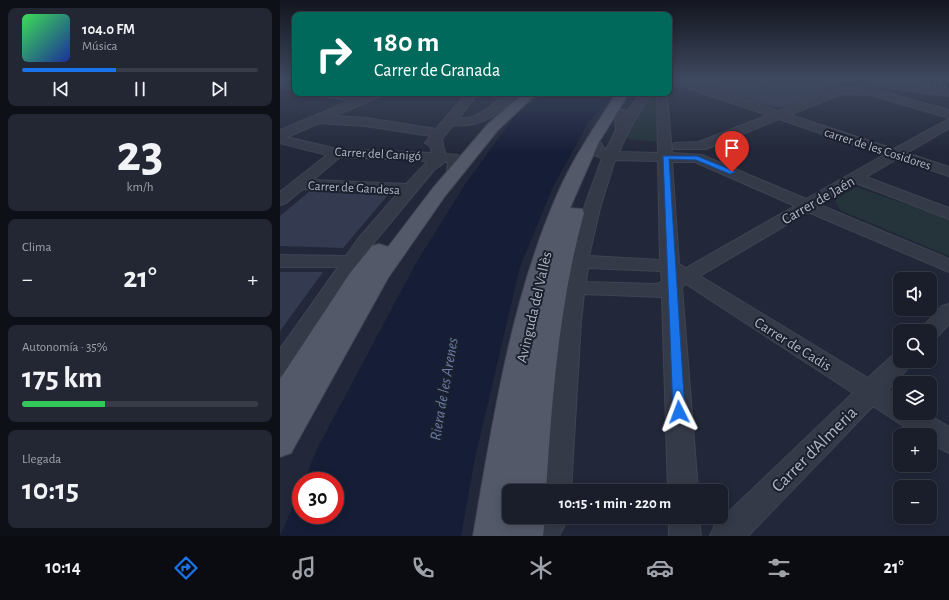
<!DOCTYPE html>
<html lang="es">
<meta charset="utf-8">
<style>
body{margin:0;font-family:"Alegreya Sans",sans-serif;background:#232733;color:#f1f3f6;height:100vh;display:flex;flex-direction:column;font-size:15px;white-space:nowrap}
*{box-sizing:border-box;margin:0}
p{font-size:13px;color:#9fa2a9}
.icon{flex:none;width:22px;height:22px;fill:none;stroke:currentColor;stroke-width:2;stroke-linecap:round;stroke-linejoin:round}
.map{position:relative;flex:1;overflow:hidden}
.drawer{display:flex;flex-direction:column;gap:8px;padding:8px;background:#0e1018;width:280px}
.drawer>*{flex:none}
.banner{position:absolute;left:12px;top:12px;width:380px;height:84px;border-radius:8px;box-shadow:0 2px 10px #0003,0 0 0 1px #383c47;background:#00695c;color:#fff;overflow:hidden}
.tools{position:absolute;left:613px;top:272px;display:grid;gap:8px}
.tools a{display:grid;place-items:center;width:44px;height:44px;border-radius:8px;background:#1a1e2b;box-shadow:0 2px 10px #0003,0 0 0 1px #383c47;font-size:20px}
.speed{position:absolute;left:12px;top:472px;display:flex;gap:8px;font-size:20px;font-weight:700;text-align:center}
.speed>*{display:grid;place-content:center;width:52px;height:52px;border-radius:50%;background:#1a1e2b;box-shadow:0 2px 10px #0003,0 0 0 1px #383c47;line-height:1}
.speed .limit{border:6px solid #d22;background:#fff;color:#111}
.pin{position:absolute;display:grid;place-items:center;width:34px;height:34px;color:#fff;margin:-41px -17px;border-radius:50% 50% 50% 0;rotate:-45deg;box-shadow:0 0 4px #0007}
.pin .icon{rotate:45deg}
.me{position:absolute;width:44px;margin:-22px;rotate:357deg;stroke-linejoin:round;filter:drop-shadow(0 0 3px #0008)}
.turn{display:flex;align-items:center;gap:14px;height:84px;padding:0 16px;font-size:18px}
.turn .icon{width:52px;height:52px;stroke-width:2.5}
.turn b{display:block;font-size:28px;line-height:34px}
.big{font-size:30px;font-weight:700;line-height:1.1}
.drawer .card{flex:1;display:flex;flex-direction:column;justify-content:center;gap:6px;min-width:0;padding:0 14px;border-radius:8px;background:#232733}
.drawer .dial{align-items:center;gap:0}
.dial b{font-size:52px;line-height:1}
.song{display:flex;align-items:center;gap:12px}
.cover{width:48px;height:48px;border-radius:6px;background:linear-gradient(135deg,hsl(130 70% 55%),hsl(230 70% 35%))}
.played{height:4px;border-radius:2px;background:linear-gradient(90deg,#1a73e8 40%,#383c47 40%)}
.keys{display:flex;justify-content:space-around;direction:ltr}
.heat{display:flex;justify-content:space-between;align-items:center;font-size:22px;direction:ltr}
.charge{height:6px;border-radius:3px;background:linear-gradient(90deg,#34c759 35%,#383c47 0)}
.trip{position:absolute;left:222px;top:484px;width:226px;height:40px;border-radius:8px;background:#1a1e2b;box-shadow:0 2px 10px #0003,0 0 0 1px #383c47;font-weight:700;line-height:40px;text-align:center}
.dock{display:flex;height:64px;justify-content:space-around;align-items:center;background:#0a0c11;color:#9fa2a9}
.dock .icon{width:28px;height:28px}
.dock .current{color:#1a73e8}
.dock b{font-size:18px;color:#f1f3f6}
main{display:flex;flex:1;min-height:0}
.map>svg:first-child{display:block}
.green{fill:#24343a}
.water{fill:#151e36}
.building{fill:#343b50}
.lines{fill:none;stroke-linecap:round;stroke-linejoin:round}
.minor-casing{stroke:#3e4452;stroke-width:2}
.major-casing{stroke:#3e4452;stroke-width:2}
.minor{fill:#353a49;fill-rule:evenodd}
.major{fill:#535969;fill-rule:evenodd}
.rail{stroke:#575e70;stroke-width:2;stroke-dasharray:2.5 2.5;stroke-linecap:butt}
.route{fill:#1a73e8;stroke:#114b97}
.labels{text-anchor:middle;stroke-width:4;stroke-linejoin:round;paint-order:stroke}
.far-street-label{font-size:13px;fill:#b0b5c5;stroke:#1b202e}
.street-label{font-size:15px;fill:#b0b5c5;stroke:#1b202e}
.water-label{font-size:16px;font-style:italic;fill:#697aa4;stroke:#1b202e}
.near-street-label{font-size:18px;fill:#b0b5c5;stroke:#1b202e}
</style>
<main>
<section class="drawer">
<div class="card">
<div class="song"><i class="cover"></i><div><b>104.0 FM</b><p>Música</p></div></div>
<div class="played"></div>
<div class="keys"><svg class="icon" aria-label="previous" viewBox="0 0 24 24"><path d="M18 5L8 12l10 7zM5 5v14"/></svg><svg class="icon" aria-label="pause" viewBox="0 0 24 24"><path d="M8 5v14M16 5v14"/></svg><svg class="icon" aria-label="next" viewBox="0 0 24 24"><path d="M6 5l10 7-10 7zM19 5v14"/></svg></div>
</div>
<div class="card dial"><b>23</b><p>km/h</p></div>
<div class="card"><p>Clima</p>
<div class="heat"><a>−</a><b class="big">21°</b><a>+</a></div>
</div>
<div class="card"><p>Autonomía · 35%</p><b class="big">175 km</b><div class="charge"></div></div>
<div class="card"><p>Llegada</p><b class="big">10:15</b></div>
</section>
<div class="map">
<svg width="669" height="536" viewBox="0 0 669 536">
<rect width="100%" height="100%" fill="#222839"/>
<g class="green">
<polygon points="370,93 380,93 380,142 348,139 346,134"/>
<polygon points="576,187 669,219 669,256 560,210 555,200"/>
</g>
<polygon class="water" points="264,93 336,93 309,121 272,189 240,267 195,458 181,536 0,536 21,487 21,515 55,515 55,481 24,481 37,449 136,263 186,183 237,113"/>
<g class="building">
<polygon points="414,79 531,79 552,89 502,108 492,107 414,82"/>
<polygon points="30,191 57,192 56,193 108,195 63,248 0,246 0,216"/>
<polygon points="0,272 43,272 0,331"/>
</g>
<g class="lines">
<defs>
<g id="minor">
<path d="M389 79H401L498 111 554 90 552 86 537 79C548 79 557 78 563 88H573L578 85 669 110V118L591 95 561 94 510 115 614 149 669 119V128L627 153 669 167V176L617 159 586 177 669 208V219L576 183 540 205 669 259V272L528 212 420 276 588 378 613 355 620 353V361H633L629 367 608 390 620 397V413H646L669 427V453L650 443V435H637L593 406 468 536H430L435 525 573 393 406 284 402 287 418 491H388L382 297 304 294 301 321 291 491H261L279 321 284 293 255 290 252 286 255 282 262 280 286 281 289 267 260 264 258 260 260 256 267 254 291 256 304 208 322 158 314 155 306 141 307 138H317L326 150 336 130 335 112 337 110H345L347 112 361 93H372C359 112 348 130 339 152L378 153 377 93H387L392 153 422 155 526 199 604 155 499 119 426 149H394L392 146 394 143 419 142 488 115 389 82ZM335 160 378 161 380 260 309 256 320 208ZM392 162H415L515 206 406 268 399 264ZM308 268 381 271 382 282 376 284 306 282Z"/>
<polygon points="594,80 669,90 669,96 590,85 589,83"/>
<polygon points="0,81 15,84 15,90 0,87"/>
<path d="M40 93H62L81 97 90 93H104L103 95 54 116 86 118 156 129 187 93H198L179 118C198 120 212 105 226 93H237C222 114 199 128 173 125L162 139 164 150 166 154 178 155 183 163 179 177H169L167 174 168 162H165L154 170 91 246 8 373 0 376V349L58 267H0V255L66 256 78 239 118 193 23 189 6 203 0 205V192L47 155 0 143V130L70 101 41 95ZM39 123 86 126 151 136 145 143 150 146 152 153 57 149 7 137ZM60 157 148 161 126 184 33 180Z"/>
<polygon points="669,304 669,324 658,336 650,339 650,331 639,331 662,306"/>
<polygon points="255,517 289,517 279,536 245,536"/>
<polygon points="389,517 419,517 421,536 389,536"/>
</g>
<g id="major">
<polygon points="244,93 257,93 218,130 165,196 108,278 11,453 0,457 0,379 70,273 92,246 99,244 108,247 153,188 208,124"/>
<path d="M337 93H349L319 142 290 208 302 209 304 213C279 304 272 397 266 491H229V517H265L263 536H193C213 421 230 303 277 195 293 158 315 126 337 93Z"/>
</g>
</defs>
<use href="#minor" class="minor-casing"/>
<use href="#major" class="major-casing"/>
<use href="#minor" class="minor"/>
<use href="#major" class="major"/>
<polyline class="rail" points="609,79 669,87"/>
</g>
<linearGradient id="sky" x2="0" y2="1"><stop stop-color="#13161f"/><stop offset="0.51" stop-color="#3e485f"/><stop offset="1" stop-color="#3e485f" stop-opacity="0"/></linearGradient>
<rect width="669" height="154" fill="url(#sky)"/>
<polygon class="route" points="383,156 417,156 456,172 450,174 416,160 389,159 405,412 403,416 399,417 394,416 393,412"/>
<g class="labels">
<g class="far-street-label">
<text transform="translate(598 148) rotate(18)" y="5">carrer de les Cosidores</text>
<text transform="translate(98 153) rotate(3)" y="5">Carrer del Canigó</text>
<text transform="translate(74 187) rotate(3)" y="5">Carrer de Gandesa</text>
</g>
<g class="street-label">
<text transform="translate(538 200) rotate(-30)" y="5">Carrer de Jaén</text>
<text transform="translate(254 307) rotate(-77)" y="5">Avinguda del Vallès</text>
<text transform="translate(513 344) rotate(32)" y="5">Carrer de Cadis</text>
</g>
<g class="water-label">
<text transform="translate(163 389) rotate(-80)" y="6">Riera de les Arenes</text>
</g>
<g class="near-street-label">
<text transform="translate(534 449) rotate(-45)" y="6">Carrer d'Almeria</text>
</g>
</g>
</svg>
<div class="tools">
<a><svg class="icon" aria-label="sound" viewBox="0 0 24 24"><path d="M4 9h4l5-4v14l-5-4H4zM17 9q2 3 0 6"/></svg></a>
<a><svg class="icon" aria-label="search" viewBox="0 0 24 24"><circle cx="10" cy="10" r="6"/><path d="M15 15l6 6"/></svg></a>
<a><svg class="icon" aria-label="layers" viewBox="0 0 24 24"><path d="M12 4l9 5-9 5-9-5zM3 14l9 5 9-5"/></svg></a>
<a>+</a>
<a>−</a>
</div>
<div class="speed"><div class="limit">30</div></div>
<div class="pin" style="left:452px;top:172px;background:#d93025"><svg class="icon" aria-label="arrive" viewBox="0 0 24 24"><path d="M6 21V4h12l-3 4 3 4H6"/></svg></div>
<svg class="me" style="left:399px;top:412px" viewBox="-20 -20 40 40"><path d="M0-17L14 15 0 8-14 15z" fill="#1a73e8" stroke="#fff" stroke-width="4"/></svg>
<div class="trip">10:15 · 1 min · 220 m</div>
<div class="banner">
<div class="turn"><svg class="icon" aria-label="right" viewBox="0 0 24 24"><path d="M7 20v-9h11M14 6l5 5-5 5"/></svg><div><b>180 m</b>Carrer de Granada</div></div>
</div>
</div>
</main>
<nav class="dock">
<b>10:14</b>
<svg class="icon current" aria-label="directions" viewBox="0 0 24 24"><path d="M12 3l9 9-9 9-9-9zM9 14v-3h6M13 9l2 2-2 2"/></svg>
<svg class="icon" aria-label="music" viewBox="0 0 24 24"><path d="M9 18V5l10-2v13"/><circle cx="6" cy="18" r="3"/><circle cx="16" cy="16" r="3"/></svg>
<svg class="icon" aria-label="phone" viewBox="0 0 24 24"><path d="M5 4h4l2 5-3 2q2 4 5 5l2-3 5 2v4C11 20 4 13 5 4z"/></svg>
<svg class="icon" aria-label="climate" viewBox="0 0 24 24"><path d="M12 3v18M4 7l16 10M4 17L20 7"/></svg>
<svg class="icon" aria-label="car" viewBox="0 0 24 24"><path d="M5 17H2v-5l4-1 3-4h7l3 4 3 1v5h-3M9 17h6M6 11h13"/><circle cx="7" cy="17" r="2"/><circle cx="17" cy="17" r="2"/></svg>
<svg class="icon" aria-label="filters" viewBox="0 0 24 24"><path d="M4 7h16M4 17h16"/><circle cx="9" cy="7" r="2"/><circle cx="15" cy="17" r="2"/></svg>
<b>21°</b>
</nav>
